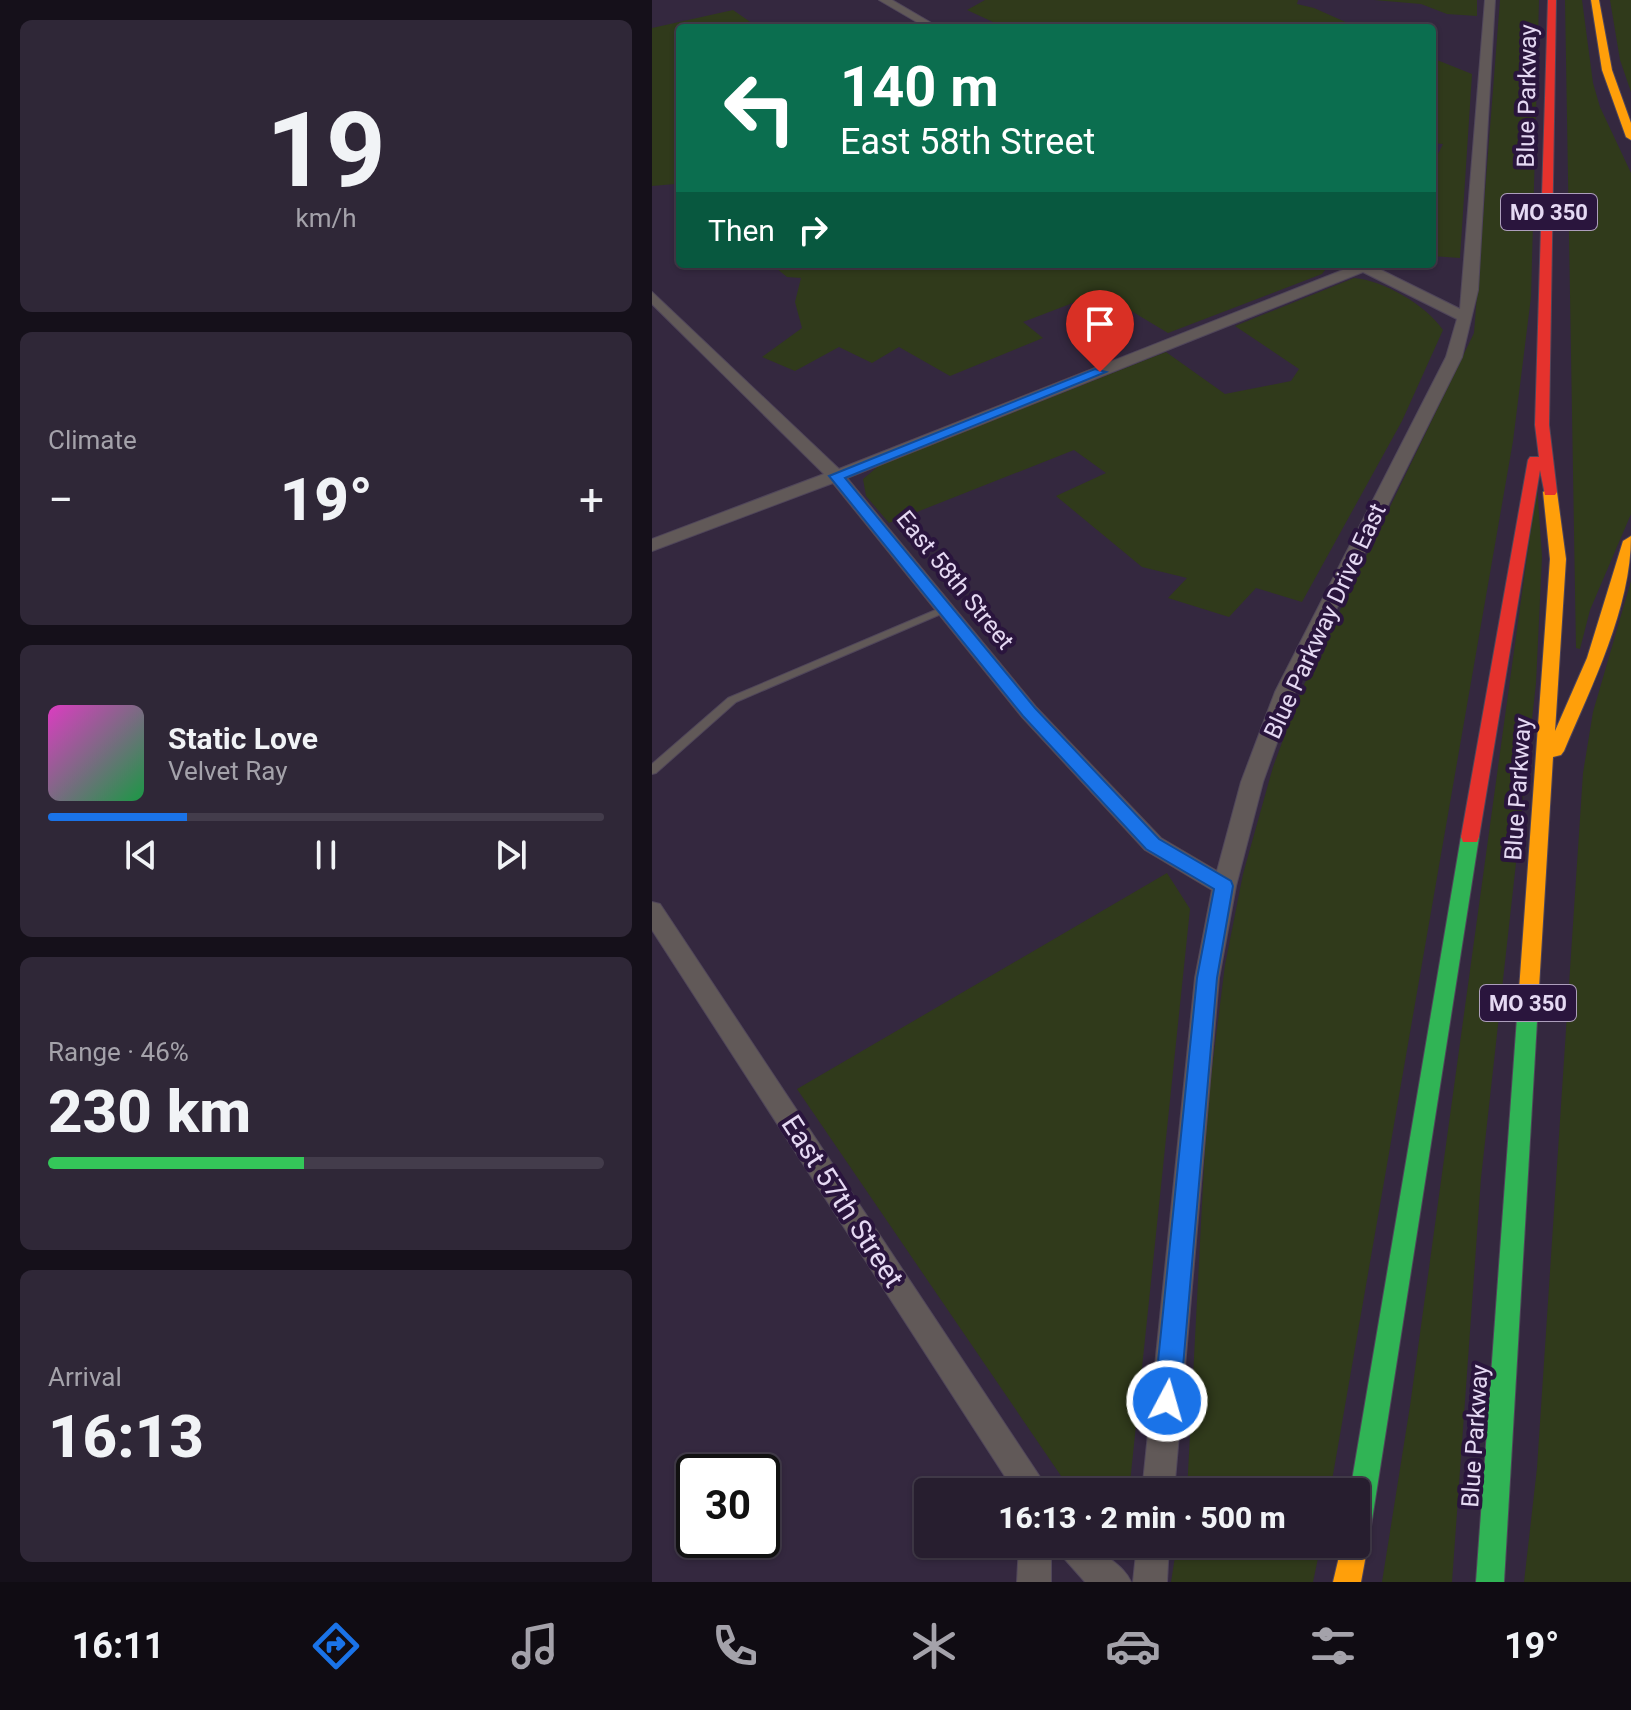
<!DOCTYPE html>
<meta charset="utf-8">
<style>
body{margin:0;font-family:Roboto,sans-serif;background:#2f2737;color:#f1f3f6;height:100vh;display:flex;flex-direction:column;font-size:30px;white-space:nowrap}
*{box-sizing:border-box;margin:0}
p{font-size:26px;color:#a4a2aa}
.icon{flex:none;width:44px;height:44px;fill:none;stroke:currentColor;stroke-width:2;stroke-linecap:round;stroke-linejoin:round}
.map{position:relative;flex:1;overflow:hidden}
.drawer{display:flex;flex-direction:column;gap:20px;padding:20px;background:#15101a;width:652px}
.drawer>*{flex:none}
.banner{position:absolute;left:24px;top:24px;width:760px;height:244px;border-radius:8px;box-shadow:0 2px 6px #0004,0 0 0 2px #433c4b;background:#0b6e4f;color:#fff;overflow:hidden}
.speed{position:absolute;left:24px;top:1454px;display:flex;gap:16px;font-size:40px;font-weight:700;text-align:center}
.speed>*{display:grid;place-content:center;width:104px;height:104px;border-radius:50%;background:#271e2f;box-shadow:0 2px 6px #0004,0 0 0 2px #433c4b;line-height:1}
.speed .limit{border:4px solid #111;border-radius:12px;background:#fff;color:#111}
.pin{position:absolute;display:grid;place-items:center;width:68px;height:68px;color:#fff;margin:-82px -34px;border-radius:50% 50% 50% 0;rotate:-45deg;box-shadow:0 0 8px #0007}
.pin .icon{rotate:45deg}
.me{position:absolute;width:88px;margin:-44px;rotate:6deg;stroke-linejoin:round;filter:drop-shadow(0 0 6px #0008)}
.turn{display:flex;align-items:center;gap:28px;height:168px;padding:0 32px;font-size:36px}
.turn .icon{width:104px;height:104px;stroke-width:2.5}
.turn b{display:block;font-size:56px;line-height:68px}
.then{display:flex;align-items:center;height:76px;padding:0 32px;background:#0003;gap:16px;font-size:30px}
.big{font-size:60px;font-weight:800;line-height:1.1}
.drawer .tile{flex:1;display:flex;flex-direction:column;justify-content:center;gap:12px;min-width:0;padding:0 28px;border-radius:12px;background:#2f2737}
.drawer .dial{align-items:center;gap:0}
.dial b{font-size:104px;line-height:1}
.song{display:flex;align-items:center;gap:24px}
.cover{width:96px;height:96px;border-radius:12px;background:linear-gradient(135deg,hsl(310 70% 55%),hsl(140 70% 35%))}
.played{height:8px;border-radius:4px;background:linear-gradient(90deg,#1a73e8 25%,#433c4b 25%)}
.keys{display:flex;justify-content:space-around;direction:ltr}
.heat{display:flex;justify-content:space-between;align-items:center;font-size:44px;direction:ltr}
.charge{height:12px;border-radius:6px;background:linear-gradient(90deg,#34c759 46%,#433c4b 0)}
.trip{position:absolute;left:262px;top:1478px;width:456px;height:80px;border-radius:8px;background:#271e2f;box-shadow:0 2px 6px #0004,0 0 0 2px #433c4b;font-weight:800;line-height:80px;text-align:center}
.dock{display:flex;height:128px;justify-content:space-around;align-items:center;background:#100c13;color:#a4a2aa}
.dock .icon{width:56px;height:56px}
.dock .selected{color:#1a73e8}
.dock b{font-size:36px;color:#f1f3f6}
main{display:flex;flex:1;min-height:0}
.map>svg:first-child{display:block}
.green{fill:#303a1b}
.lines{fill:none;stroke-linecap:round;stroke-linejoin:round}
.lane-casing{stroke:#50465a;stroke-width:2}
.street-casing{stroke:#50465a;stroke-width:2}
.fast-casing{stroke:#50465a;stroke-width:2}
.slow-casing{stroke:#50465a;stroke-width:2}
.jam-casing{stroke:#50465a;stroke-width:2}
.lane{fill:#615958;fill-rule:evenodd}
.street{fill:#615958;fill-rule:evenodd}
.fast{fill:#30b455;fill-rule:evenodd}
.slow{fill:#ff9f0a;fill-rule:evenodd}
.jam{fill:#e5322d;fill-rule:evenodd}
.route{fill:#1a73e8;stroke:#114b97;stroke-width:2}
.labels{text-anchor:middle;stroke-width:8;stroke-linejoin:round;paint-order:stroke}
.shield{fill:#2a153d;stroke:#ad9ebc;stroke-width:2}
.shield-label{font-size:22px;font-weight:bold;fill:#e5d9f3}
.street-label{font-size:24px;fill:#e5d9f3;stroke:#2a153d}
.near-street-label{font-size:28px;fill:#e5d9f3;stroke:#2a153d}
</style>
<main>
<section class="drawer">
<div class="tile dial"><b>19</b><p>km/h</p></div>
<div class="tile"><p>Climate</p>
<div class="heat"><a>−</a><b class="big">19°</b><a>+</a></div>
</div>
<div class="tile">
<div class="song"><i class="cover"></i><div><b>Static Love</b><p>Velvet Ray</p></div></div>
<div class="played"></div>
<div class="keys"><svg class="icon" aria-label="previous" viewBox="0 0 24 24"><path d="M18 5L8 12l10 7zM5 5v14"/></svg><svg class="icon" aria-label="pause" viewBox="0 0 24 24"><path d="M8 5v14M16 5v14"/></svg><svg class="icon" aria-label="next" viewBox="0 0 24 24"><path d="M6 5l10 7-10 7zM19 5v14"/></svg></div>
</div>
<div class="tile"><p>Range · 46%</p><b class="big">230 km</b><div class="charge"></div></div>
<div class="tile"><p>Arrival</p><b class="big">16:13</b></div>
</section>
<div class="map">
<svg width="979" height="1582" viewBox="0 0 979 1582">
<rect width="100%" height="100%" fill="#34283f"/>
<g class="green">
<polygon points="333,0 646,0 645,4 662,8 707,28 354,28 315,10"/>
<polygon points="722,0 825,0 825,16 795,14 769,4"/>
<polygon points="848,0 887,0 879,297 861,441 678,1492 535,1492 555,1108 573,965 591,874 621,767 649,691 822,333"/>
<polygon points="913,0 930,0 941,83 948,107 979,173 979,514 938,610 928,649 924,648"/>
<polygon points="958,0 979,0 979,92 968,60"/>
<polygon points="81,10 107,28 28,28 28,188 23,184 0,186 0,28"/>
<polygon points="780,58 820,74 808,258 780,256 780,166 791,144 780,143"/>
<polygon points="119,264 676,264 677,265 670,274 516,333 476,309 434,298 371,322 391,338 298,376 247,347 220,363 187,347 143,371 110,357 150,328 143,302 149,278 135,277"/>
<path d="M702 278C731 280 774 305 791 330L750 421 650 602 604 588 577 617 516 598 535 578 490 567 404 496 454 473 422 450 237 523 214 496 211 479 229 464 514 352 573 394 639 381 647 369 583 326Z"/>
<polygon points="885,484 890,557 884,683 829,1178 800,1582 730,1582 758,1406"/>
<polygon points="979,581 979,1582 872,1582 885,1468 931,773 941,712"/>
<polygon points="515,873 538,909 477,1492 420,1492 145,1089"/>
<polygon points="525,1544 669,1544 661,1582 519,1582"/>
</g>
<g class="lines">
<defs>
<polygon id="lane" points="293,606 298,609 296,611 84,702 4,773 0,774 0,764 76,698"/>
<g id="street">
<polygon points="227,0 240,0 288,28 275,28"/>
<path d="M833 0H843L826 290 810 357 643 692 611 782 584 886 567 978 522 1492H490L543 978 560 890 493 850 370 717 181 483 0 551V539L172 474 0 304V292L187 469 701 266 699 264H717L808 309ZM711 272 805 319 794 357 623 692 589 782 565 871 509 838 384 707 195 478Z"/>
<polygon points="0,902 8,904 398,1492 363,1492 0,930"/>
<polygon points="367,1544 399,1544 399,1582 365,1582"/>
<path d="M406 1544H443C454 1559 472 1565 479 1582H433L410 1556Z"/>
<polygon points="485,1544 517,1544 515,1582 481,1582"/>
</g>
<g id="fast">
<polygon points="818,830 825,832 827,837 717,1539 714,1549 704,1552 694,1549 693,1544 704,1544 704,1492 698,1492 809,837 811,832"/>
<polygon points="876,996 883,998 886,1004 852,1582 824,1582 866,1004 869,998"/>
</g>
<g id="slow">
<polygon points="939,0 947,0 960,70 979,123 979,140 974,137 950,70"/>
<path d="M898 488 905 492 914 559 903 731 935 658 971 541 979 536C979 608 940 685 912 751L909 755 901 757 886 1004 883 1010 876 1012 869 1010 866 1004 898 559 891 492Z"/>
<polygon points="704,1531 713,1534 716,1544 709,1582 681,1582 690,1544 704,1544"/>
</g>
<polygon id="jam" points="896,0 904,0 897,425 905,492 903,495 893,495 888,470 827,837 825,842 811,842 809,837 876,460 878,457 887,457 883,425"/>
</defs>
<use href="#lane" class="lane-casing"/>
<use href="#street" class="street-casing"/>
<use href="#fast" class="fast-casing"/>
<use href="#slow" class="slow-casing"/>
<use href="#jam" class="jam-casing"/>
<use href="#lane" class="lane"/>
<use href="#street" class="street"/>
<use href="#fast" class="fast"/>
<use href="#slow" class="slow"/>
<use href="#jam" class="jam"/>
</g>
<polygon class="route" points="443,369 454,372 193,478 383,708 507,839 579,881 581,886 565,978 528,1401 524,1410 515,1414 506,1410 502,1401 545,978 562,889 494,849 371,716 177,476"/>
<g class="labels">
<g class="shield">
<rect x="849" y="194" width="96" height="36" rx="6"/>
<rect x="828" y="985" width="96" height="36" rx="6"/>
</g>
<g class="shield-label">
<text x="897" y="220">MO 350</text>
<text x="876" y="1011">MO 350</text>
</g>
<g class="street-label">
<text transform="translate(875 96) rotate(-89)" y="8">Blue Parkway</text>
<text transform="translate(303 580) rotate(51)" y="8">East 58th Street</text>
<text transform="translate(673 621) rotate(-65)" y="8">Blue Parkway Drive East</text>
<text transform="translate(866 789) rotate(-86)" y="8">Blue Parkway</text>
<text transform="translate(823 1436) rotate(-86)" y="8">Blue Parkway</text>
</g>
<g class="near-street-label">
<text transform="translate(191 1201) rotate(57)" y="10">East 57th Street</text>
</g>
</g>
</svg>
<div class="speed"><div class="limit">30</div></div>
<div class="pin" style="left:448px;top:372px;background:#d93025"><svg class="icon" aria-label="arrive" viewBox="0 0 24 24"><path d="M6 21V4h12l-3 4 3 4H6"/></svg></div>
<svg class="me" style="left:515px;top:1401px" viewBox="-20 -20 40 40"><circle r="17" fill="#1a73e8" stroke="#fff" stroke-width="3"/><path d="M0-11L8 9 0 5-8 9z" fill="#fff"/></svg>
<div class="trip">16:13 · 2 min · 500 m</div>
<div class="banner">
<div class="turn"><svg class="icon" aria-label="left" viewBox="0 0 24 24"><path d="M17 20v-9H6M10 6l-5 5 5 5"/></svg><div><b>140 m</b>East 58th Street</div></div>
<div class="then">Then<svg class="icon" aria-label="right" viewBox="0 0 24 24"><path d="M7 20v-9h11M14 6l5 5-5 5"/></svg></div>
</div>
</div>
</main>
<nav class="dock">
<b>16:11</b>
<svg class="icon selected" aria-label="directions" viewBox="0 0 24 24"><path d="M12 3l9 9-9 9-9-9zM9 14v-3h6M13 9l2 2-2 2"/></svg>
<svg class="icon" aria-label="music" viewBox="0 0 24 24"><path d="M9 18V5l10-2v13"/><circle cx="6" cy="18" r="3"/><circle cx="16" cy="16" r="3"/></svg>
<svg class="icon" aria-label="phone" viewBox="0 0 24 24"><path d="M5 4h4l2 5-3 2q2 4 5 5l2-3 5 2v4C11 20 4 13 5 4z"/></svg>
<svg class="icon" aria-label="climate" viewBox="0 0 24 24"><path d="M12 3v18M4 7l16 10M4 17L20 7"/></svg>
<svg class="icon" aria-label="car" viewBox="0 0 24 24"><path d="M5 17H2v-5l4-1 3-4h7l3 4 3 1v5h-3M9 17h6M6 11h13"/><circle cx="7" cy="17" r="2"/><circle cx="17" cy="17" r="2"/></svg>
<svg class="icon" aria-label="filters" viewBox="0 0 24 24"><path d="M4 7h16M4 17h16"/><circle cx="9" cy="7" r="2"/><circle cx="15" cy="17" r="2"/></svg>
<b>19°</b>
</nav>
